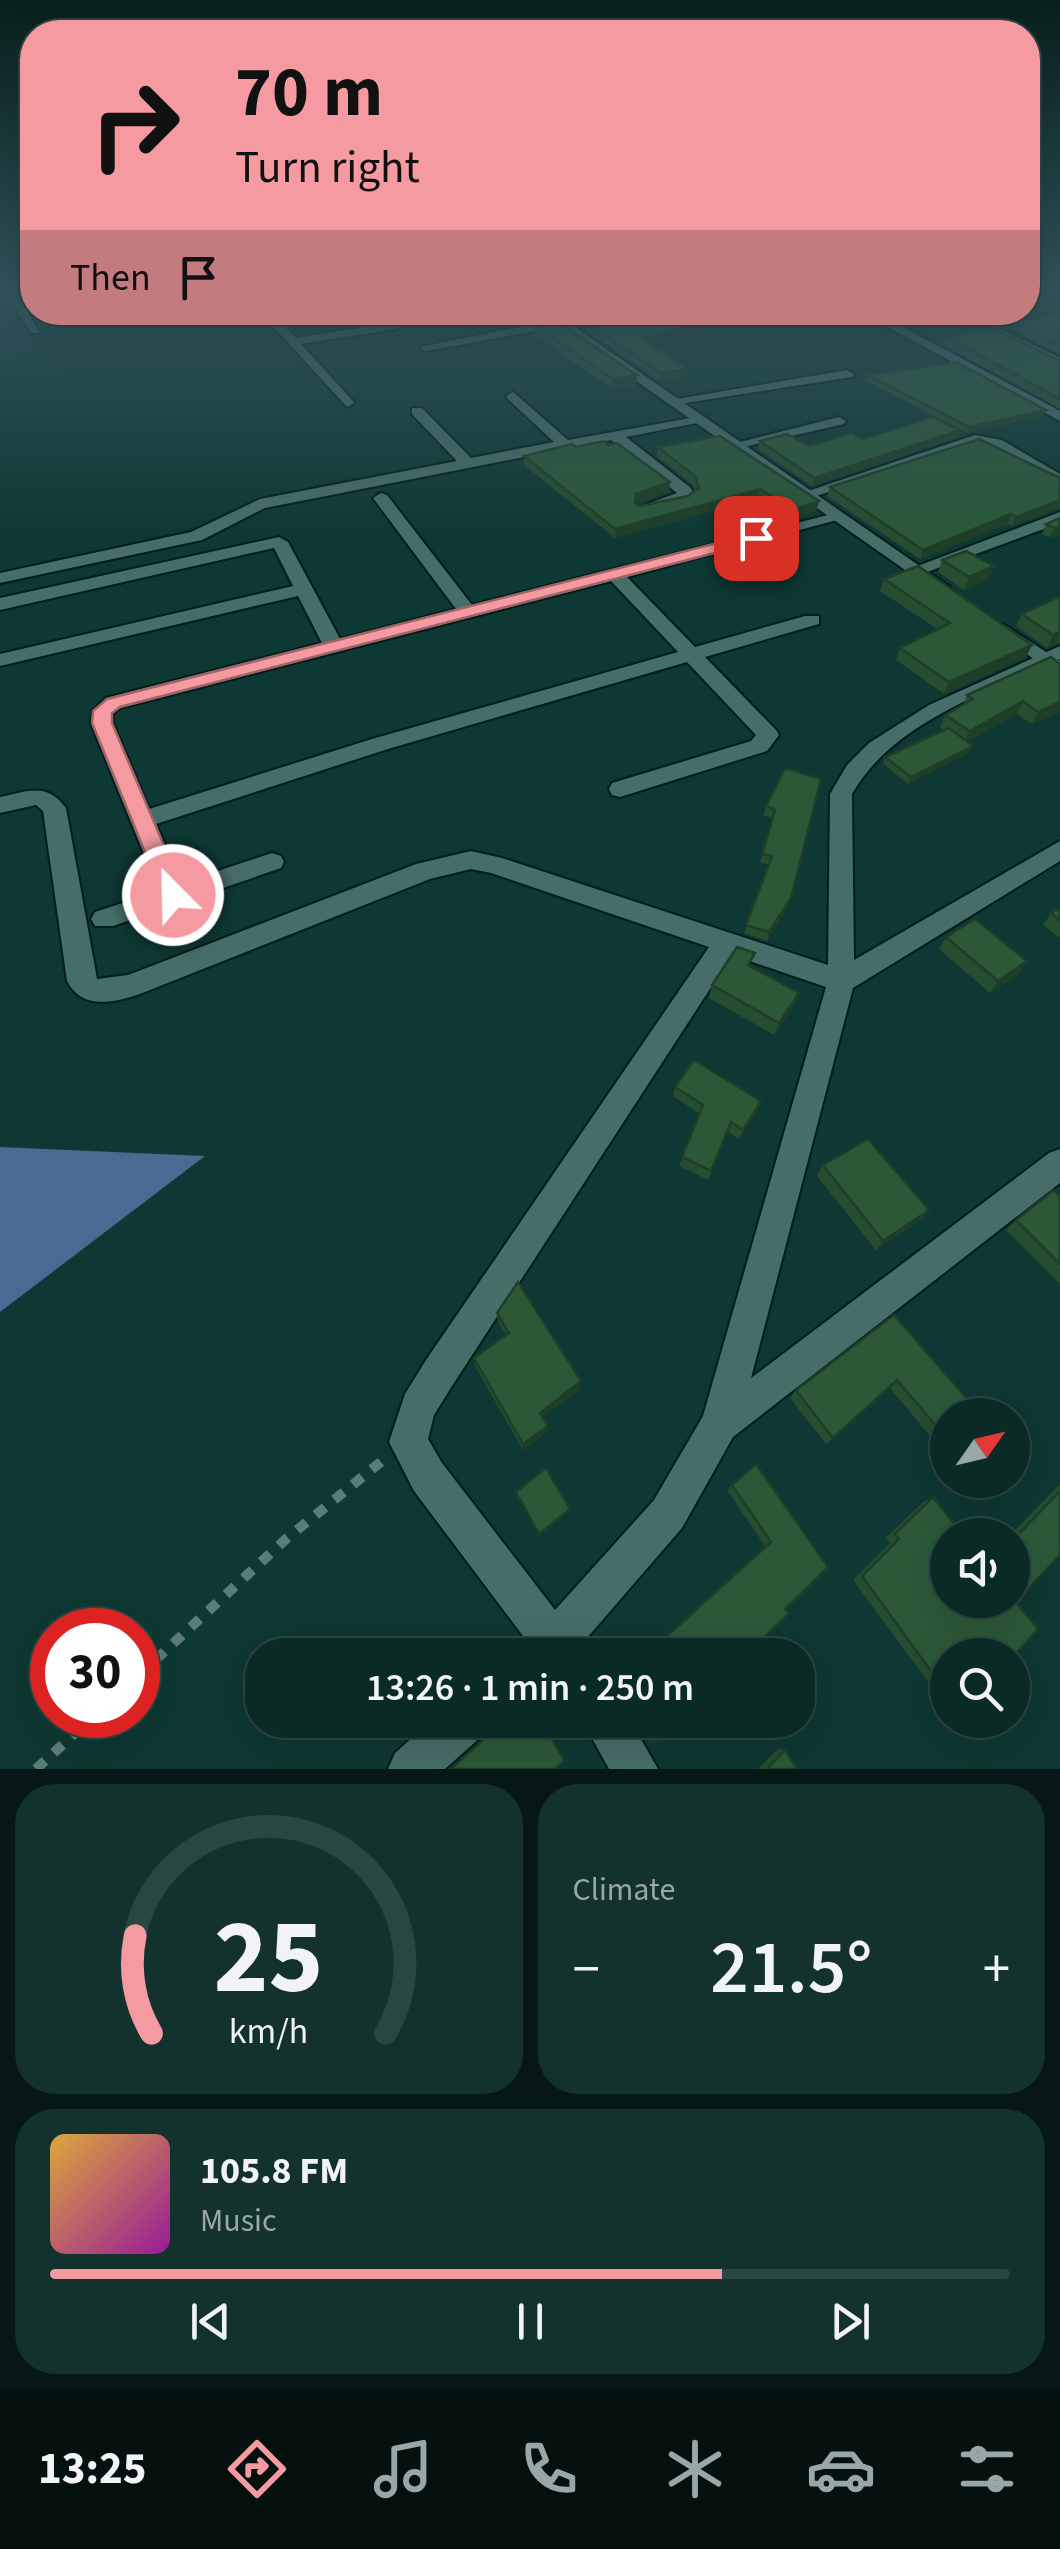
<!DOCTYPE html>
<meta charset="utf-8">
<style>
body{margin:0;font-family:"Source Sans 3",sans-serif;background:#13322e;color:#f1f3f6;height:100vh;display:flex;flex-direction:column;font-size:38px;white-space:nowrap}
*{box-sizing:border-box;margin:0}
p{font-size:32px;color:#99a7a7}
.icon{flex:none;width:55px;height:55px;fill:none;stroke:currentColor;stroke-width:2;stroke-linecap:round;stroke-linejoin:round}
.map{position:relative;height:1769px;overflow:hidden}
.panel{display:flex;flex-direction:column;gap:15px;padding:15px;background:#061715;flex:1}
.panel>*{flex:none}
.top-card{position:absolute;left:20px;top:20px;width:1020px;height:305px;border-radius:40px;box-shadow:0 10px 40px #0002,0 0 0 2px #2a4643;background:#f49aa0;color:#111;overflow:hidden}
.needle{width:65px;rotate:56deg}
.buttons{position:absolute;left:930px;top:1398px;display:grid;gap:20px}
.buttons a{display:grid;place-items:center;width:100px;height:100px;border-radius:50%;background:#0a2a26;box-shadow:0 10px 40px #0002,0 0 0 2px #2a4643;font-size:50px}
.speed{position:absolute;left:30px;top:1608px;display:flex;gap:20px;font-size:50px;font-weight:700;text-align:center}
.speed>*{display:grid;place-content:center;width:130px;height:130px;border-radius:50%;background:#0a2a26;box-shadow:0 10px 40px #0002,0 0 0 2px #2a4643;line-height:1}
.speed .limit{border:15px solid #d22;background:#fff;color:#111}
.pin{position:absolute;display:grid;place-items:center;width:85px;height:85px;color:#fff;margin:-42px;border-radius:20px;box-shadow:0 5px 15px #0006}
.me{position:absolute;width:110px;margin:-55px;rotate:337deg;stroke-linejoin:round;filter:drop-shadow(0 0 8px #0008)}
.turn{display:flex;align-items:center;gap:35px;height:210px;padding:0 50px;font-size:45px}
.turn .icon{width:130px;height:130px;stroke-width:2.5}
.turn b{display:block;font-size:70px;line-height:85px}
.then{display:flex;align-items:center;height:95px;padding:0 50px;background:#0003;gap:20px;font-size:38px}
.big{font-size:75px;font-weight:600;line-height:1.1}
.panel .tile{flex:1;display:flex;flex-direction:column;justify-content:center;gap:15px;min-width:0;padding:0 35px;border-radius:40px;background:#13322e}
.panel .dial{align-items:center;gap:0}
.dial svg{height:260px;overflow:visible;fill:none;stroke:#2a4643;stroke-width:7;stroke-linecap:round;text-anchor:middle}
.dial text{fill:#f1f3f6;stroke:none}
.song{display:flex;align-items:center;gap:30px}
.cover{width:120px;height:120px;border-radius:15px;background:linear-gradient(135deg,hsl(40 70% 55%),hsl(300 70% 35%))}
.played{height:10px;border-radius:5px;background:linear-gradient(90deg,#f49aa0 70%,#2a4643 70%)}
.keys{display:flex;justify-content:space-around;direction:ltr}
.heat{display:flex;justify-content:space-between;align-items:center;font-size:55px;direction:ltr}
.panel .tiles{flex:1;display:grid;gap:15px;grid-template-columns:1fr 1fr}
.tile:last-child{grid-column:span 2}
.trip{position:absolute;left:245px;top:1638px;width:570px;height:100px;border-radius:40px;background:#0a2a26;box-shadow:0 10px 40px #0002,0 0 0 2px #2a4643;font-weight:600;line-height:100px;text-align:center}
.tabs{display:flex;height:160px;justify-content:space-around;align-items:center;background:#04110f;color:#99a7a7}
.tabs .icon{width:70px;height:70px}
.tabs .on{color:#f49aa0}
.tabs b{font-size:45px;color:#f1f3f6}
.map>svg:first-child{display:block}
.water{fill:#476b93}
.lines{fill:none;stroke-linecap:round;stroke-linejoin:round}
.minor-casing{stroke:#001d1a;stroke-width:4}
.tertiary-casing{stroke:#001d1a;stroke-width:4}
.path{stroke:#5b7d78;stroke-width:10;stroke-dasharray:12 12;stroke-linecap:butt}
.minor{fill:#466e69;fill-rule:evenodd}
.tertiary{fill:#466e69;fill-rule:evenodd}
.wall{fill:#254d30}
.shaded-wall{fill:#1e3e27}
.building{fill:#2b5938;stroke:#1e3e27;stroke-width:2.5}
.route{fill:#f49aa0;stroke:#9f6468;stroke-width:2.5}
</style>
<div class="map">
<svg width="1060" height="1769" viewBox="0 0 1060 1769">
<rect width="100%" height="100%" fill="#0e3833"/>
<polygon class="water" points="0,1147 205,1156 0,1312"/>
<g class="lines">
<defs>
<g id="minor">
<polygon points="3,290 15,290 40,333 32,333"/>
<polygon points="260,312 273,312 296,338 389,323 411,312 427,312 396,329 301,344 352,400 354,403 347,407"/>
<path d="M713 312 764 319 815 312C787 331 741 330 713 312Z"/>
<polygon points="891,312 882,316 1060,411 1060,421 864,314"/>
<polygon points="950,312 966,312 1060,358 1060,367"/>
<polygon points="559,319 563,326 426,351 420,347"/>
<polygon points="847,370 854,374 852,377 672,405 665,401"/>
<polygon points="513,392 568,440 702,416 702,422 626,437 691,488 694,496 659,510 647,510 647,504 677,493 611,440 265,508 202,540 0,583 0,573 191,532 260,499 457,461 412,414 412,408 422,408 471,458 554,442 508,399 506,396"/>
<polygon points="839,417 846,421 844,424 735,449 728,445"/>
<polygon points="975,435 1002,440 1060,474 1060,486 993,447 976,444 813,497 799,494"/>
<path d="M381 493 387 495 472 605 840 512 848 517 627 577 695 647 805 616H819V624L705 657 776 730 779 735 767 751 620 797 612 795 609 789 612 783 751 741 756 735 687 662 388 749 156 824 181 883 272 853 281 856 284 862 281 868 113 926H95L91 919 95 912 159 891 91 723 93 711 106 698 322 643 298 596 0 666V654L293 586 274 548 0 610V598L279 537 288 542 340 639 456 609 373 498ZM611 581 678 652 372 739 149 809 113 723V713L120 708Z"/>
<polygon points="1060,512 1060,523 922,574 916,575 907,570"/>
<path d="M1060 646V659C988 692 893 722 852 794L854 960 1060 841V861L853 988 751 1378 1049 1153 1060 1149V1183L733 1437 682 1528 580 1646 583 1655H520L526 1640 414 1491 389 1442 405 1394 426 1360 709 947 491 873 471 869 430 879 140 994C113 1003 82 1010 67 981L43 811 36 805 0 813V797C28 791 47 782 66 808L97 979 128 975 416 864 471 851 502 858 828 965 830 794 847 765 869 743 929 705ZM732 955 826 987 703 1416 654 1500 555 1610 442 1463 428 1439 434 1415 452 1386Z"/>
<polygon points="432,1720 488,1720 482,1736 445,1769 388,1769 395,1753"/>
<polygon points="582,1720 630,1720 658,1769 609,1769"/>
</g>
<g id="tertiary">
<polygon points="538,312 553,312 950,587 947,591 935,591"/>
<polygon points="1003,624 1060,661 1060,676 996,634 993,630"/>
</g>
</defs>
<use href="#minor" class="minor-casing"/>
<use href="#tertiary" class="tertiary-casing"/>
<g class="path">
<polyline points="138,1676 286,1539 382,1461"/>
<polyline points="36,1769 95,1715"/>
</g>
<use href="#minor" class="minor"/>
<use href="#tertiary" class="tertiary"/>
</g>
<g class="wall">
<polygon points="1060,306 1060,354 1012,330 1014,322 1045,316 1048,308"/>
<polygon points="502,312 541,312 541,319 518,323"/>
<polygon points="560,312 722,312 733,325 649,344 686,377 660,381"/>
<polygon points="535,326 636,385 612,389 535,335"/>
<polygon points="947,337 1060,361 1060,409 944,345"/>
<polygon points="868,375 1043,416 967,433 866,381"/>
<polygon points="960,430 957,437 812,486 758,449 760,441 810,446 863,439"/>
<polygon points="576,447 669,492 636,503 640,506 688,496 695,491 693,485 657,456 658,447 819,501 816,511 792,520 758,498 615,538 524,465 524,456"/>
<polygon points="1060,478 1060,509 1059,508 1012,526 1008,524 920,559 827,496 830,487"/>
<polygon points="1060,518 1060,535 1050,537 1042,534 1046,524"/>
<polygon points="942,560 994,566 989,579 964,590 938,572"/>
<polygon points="884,579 1032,645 1026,657 944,694 896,660 900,648 937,629 880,591"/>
<polygon points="1060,596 1060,643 1047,648 1016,626 1022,614"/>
<polygon points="1051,657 1060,712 1032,724 1017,714 968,741 970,752 908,784 883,764 885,757 944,730 940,728 945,715 963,705 967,695"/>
<polygon points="785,768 788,906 767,941 744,933 769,865 760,862 773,818 763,815 766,806"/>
<polygon points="1060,908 1060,938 1043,925 1051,913"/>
<polygon points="946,937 1019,974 990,993 939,949"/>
<polygon points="751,967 799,993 794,1005 774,1035 709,998 712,985"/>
<polygon points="675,1087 761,1101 757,1111 739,1139 727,1131 708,1180 679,1166 700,1114 673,1096"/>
<polygon points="823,1165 921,1220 876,1250 817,1176"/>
<polygon points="1060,1196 1060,1284 1006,1230 1016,1220"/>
<polygon points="497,1313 580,1389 542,1417 547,1432 523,1450 475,1366 474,1358 506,1335 498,1322"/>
<polygon points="894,1315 945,1436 935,1442 889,1387 826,1444 790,1398 796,1390"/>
<polygon points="756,1464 785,1609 746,1655 644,1655 765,1546 727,1490"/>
<polygon points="1060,1484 1060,1555 1016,1602 1012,1655 975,1655 970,1648 939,1682 928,1682 853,1580 890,1543 886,1538 923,1502 933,1497 1012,1600 1012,1535 1010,1535"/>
<polygon points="638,1720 678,1720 654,1743 650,1742"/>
<polygon points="778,1749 785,1750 797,1769 758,1769"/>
</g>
<g class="shaded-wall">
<polygon points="537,312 541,312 541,319 518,323 518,316"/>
<polygon points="734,318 733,325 640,346 641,338"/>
<polygon points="687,369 686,377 660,381 661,373"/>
<polygon points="637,375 636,385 612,389 613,379"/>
<polygon points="1046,410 1043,416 967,433 969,427"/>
<polygon points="960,430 957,437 812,486 814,478"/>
<polygon points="670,482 669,492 635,504 636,494"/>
<polygon points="760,489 758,498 615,538 615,529"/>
<polygon points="1060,500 1059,508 1012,526 1016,517"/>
<polygon points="819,501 816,511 792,520 794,510"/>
<polygon points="1011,514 1008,524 920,559 923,550"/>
<polygon points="1060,527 1060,535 1050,537 1054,528"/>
<polygon points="994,566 989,579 964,590 969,577"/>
<polygon points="1060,632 1058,643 1047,648 1053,635"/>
<polygon points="1032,645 1026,657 944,694 949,682"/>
<polygon points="1023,701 1017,714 964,743 970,731"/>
<polygon points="1060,702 1060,712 1032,724 1038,712"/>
<polygon points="973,746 970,752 908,784 911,777"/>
<polygon points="791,898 788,906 767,941 769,932"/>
<polygon points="1027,961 1019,974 990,993 998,981"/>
<polygon points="799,993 794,1005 774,1035 779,1023"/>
<polygon points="761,1101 757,1111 739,1139 743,1130"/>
<polygon points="929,1210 921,1220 876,1250 883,1241"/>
<polygon points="581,1381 580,1389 540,1419 540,1413"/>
<polygon points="548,1426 547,1432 523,1450 523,1444"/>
<polygon points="570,1509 570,1511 539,1536 539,1534"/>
</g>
<g class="building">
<polygon points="1060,306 1060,344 1014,322 1057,313 1048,308"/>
<polygon points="513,312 537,312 518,316"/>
<polygon points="571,312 722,312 734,318 641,338 687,369 661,373"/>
<polygon points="558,322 637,375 613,379 535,326"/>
<polygon points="991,327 1060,361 1060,399 947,337"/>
<polygon points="956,362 1046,410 969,427 868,375"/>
<polygon points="932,417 960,430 814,478 760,441 787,434 810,446 851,433 863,439"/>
<polygon points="720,436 819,501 794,510 760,489 615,529 524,456 572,444 576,447 604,441 608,445 617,443 670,482 636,494 635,503 640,506 688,496 699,488 695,476 658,447"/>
<polygon points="979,439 1060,478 1060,500 1016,517 1011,514 923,550 830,487"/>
<polygon points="1060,518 1060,527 1054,528 1046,524"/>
<polygon points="966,551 994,566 969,577 942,560"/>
<polygon points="918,566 1032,645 949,682 900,648 950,623 884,579"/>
<polygon points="1060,596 1060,632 1053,635 1022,614"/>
<polygon points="1051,657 1060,664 1060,702 1038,712 1023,701 970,731 945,715 973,699 967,695"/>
<polygon points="949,728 973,746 911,777 885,757"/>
<polygon points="785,768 821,779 791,898 769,932 746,925 772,856 762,854 775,810 766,806"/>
<polygon points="1060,908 1060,921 1051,913"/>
<polygon points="975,919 1027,961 998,981 946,937"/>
<polygon points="737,947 755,953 748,965 799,993 779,1023 712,985"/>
<polygon points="694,1060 761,1101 743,1130 731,1122 711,1171 682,1157 703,1105 675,1087"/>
<polygon points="868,1139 929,1210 883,1241 823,1165"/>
<polygon points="1054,1190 1060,1196 1060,1264 1016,1220"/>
<polygon points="518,1282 581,1381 540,1413 548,1426 523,1444 474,1358 509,1333 497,1313"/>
<polygon points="894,1315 975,1408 968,1415 948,1415 948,1433 945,1436 897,1380 833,1438 796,1390"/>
<polygon points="756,1464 828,1567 785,1609 788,1614 746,1655 646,1655 771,1542 732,1485"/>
<polygon points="546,1468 570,1509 539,1534 516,1492"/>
<polygon points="1060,1491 1060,1555 1016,1602 1038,1629 1012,1658 1012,1655 989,1655 977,1640 964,1655 948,1655 948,1673 939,1682 862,1576 899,1539 895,1534 933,1497 963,1535 948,1535 948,1600 1012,1600 1012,1541"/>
<polygon points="491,1720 541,1720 564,1760 556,1769 451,1769 483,1740"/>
<polygon points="641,1720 678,1720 654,1743"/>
<polygon points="785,1750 797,1769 767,1769"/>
</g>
<linearGradient id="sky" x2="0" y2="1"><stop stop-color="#081f1c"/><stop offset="0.54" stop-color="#30535b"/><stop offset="1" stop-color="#30535b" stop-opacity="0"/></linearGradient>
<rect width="1060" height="538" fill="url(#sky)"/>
<polygon class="route" points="756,533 761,535 761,541 120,707 112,713 112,723 185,895 173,904 165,901 92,723 93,711 107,699"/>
</svg>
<div class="buttons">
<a><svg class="needle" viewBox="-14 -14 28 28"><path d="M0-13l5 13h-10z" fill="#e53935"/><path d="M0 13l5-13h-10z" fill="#99a7a7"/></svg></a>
<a><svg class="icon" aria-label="sound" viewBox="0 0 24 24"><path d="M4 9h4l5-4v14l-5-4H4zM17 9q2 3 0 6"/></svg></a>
<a><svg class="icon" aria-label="search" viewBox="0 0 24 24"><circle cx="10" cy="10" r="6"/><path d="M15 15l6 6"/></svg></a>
</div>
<div class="speed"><div class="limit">30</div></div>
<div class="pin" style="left:756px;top:538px;background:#d93025"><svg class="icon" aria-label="arrive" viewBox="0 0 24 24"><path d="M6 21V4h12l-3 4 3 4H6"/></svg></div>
<svg class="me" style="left:173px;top:895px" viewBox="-20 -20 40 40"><circle r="17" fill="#f49aa0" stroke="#fff" stroke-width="3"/><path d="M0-11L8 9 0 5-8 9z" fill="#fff"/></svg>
<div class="trip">13:26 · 1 min · 250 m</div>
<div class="top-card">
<div class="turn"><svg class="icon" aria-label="right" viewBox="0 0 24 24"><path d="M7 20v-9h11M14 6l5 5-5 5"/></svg><div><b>70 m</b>Turn right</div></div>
<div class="then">Then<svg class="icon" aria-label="arrive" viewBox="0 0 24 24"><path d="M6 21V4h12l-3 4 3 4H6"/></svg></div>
</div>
</div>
<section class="panel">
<div class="tiles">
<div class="tile dial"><svg viewBox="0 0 100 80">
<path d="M14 69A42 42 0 1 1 86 69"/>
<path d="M14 69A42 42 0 0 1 9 39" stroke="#f49aa0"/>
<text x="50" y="56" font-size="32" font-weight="700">25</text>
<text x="50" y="72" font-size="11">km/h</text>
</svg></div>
<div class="tile"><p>Climate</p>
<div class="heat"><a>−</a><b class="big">21.5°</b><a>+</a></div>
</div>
<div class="tile">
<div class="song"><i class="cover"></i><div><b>105.8 FM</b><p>Music</p></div></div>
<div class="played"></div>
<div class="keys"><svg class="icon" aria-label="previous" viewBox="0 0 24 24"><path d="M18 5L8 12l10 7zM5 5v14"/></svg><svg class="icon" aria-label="pause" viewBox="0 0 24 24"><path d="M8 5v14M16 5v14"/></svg><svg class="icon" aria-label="next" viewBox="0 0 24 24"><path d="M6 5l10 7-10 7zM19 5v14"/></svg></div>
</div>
</div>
</section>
<nav class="tabs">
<b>13:25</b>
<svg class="icon on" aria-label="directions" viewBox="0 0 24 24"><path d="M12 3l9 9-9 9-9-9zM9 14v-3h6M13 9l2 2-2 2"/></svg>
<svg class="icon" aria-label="music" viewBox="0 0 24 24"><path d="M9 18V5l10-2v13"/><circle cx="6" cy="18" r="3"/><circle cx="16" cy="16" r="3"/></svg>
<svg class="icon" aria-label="phone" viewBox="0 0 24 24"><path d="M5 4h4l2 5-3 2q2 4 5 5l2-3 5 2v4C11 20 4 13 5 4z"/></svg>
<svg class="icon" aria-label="climate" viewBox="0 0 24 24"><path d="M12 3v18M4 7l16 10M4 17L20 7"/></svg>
<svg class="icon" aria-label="car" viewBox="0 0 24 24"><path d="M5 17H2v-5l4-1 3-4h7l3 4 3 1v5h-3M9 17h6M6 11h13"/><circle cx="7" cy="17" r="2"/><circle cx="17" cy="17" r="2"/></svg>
<svg class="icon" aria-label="filters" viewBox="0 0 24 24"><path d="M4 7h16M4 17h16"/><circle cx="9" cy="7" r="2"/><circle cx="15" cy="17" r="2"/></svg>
</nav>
